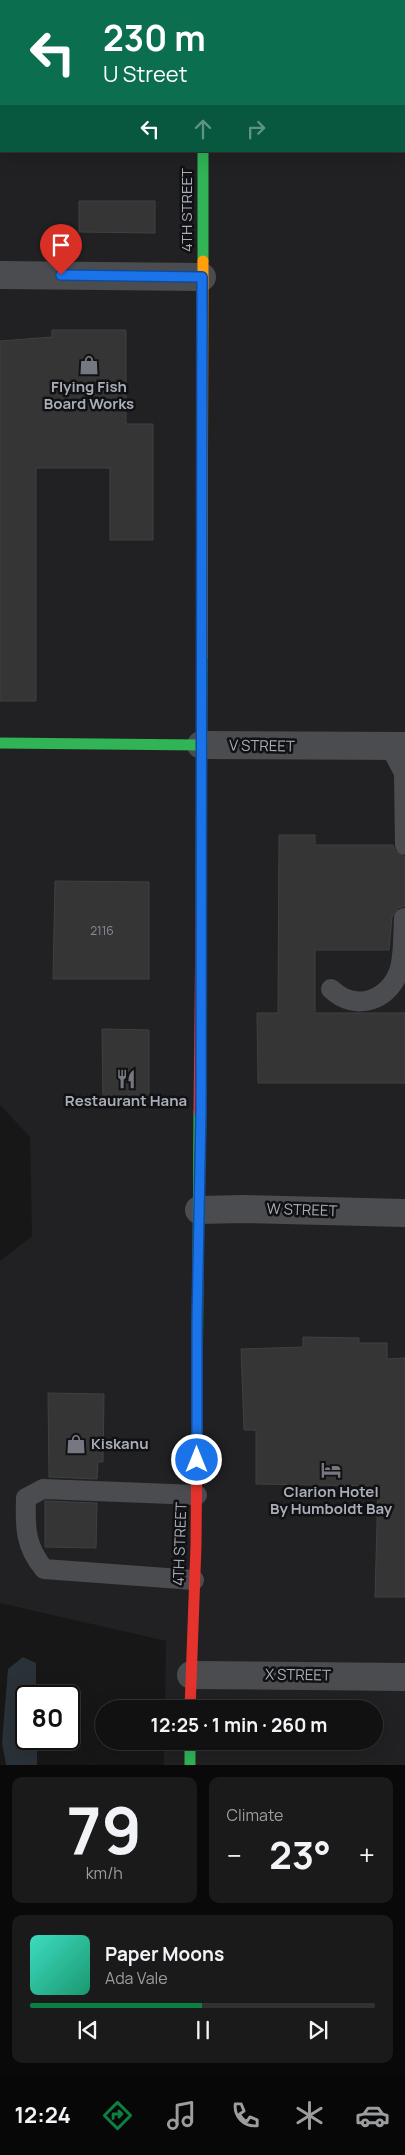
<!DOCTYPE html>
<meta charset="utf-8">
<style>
body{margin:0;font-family:Manrope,sans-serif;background:#1a1a1a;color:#f1f3f6;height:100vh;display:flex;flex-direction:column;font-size:19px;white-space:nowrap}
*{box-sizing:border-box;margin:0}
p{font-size:16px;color:#9c9d9f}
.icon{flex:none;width:28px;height:28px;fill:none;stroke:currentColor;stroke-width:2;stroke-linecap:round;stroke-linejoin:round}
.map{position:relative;height:1765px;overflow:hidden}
.drawer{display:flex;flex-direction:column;gap:12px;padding:12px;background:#090909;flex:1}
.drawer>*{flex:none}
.hud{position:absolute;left:0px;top:0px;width:405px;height:152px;box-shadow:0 5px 20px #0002,0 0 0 1px #303131;background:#0b6e4f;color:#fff;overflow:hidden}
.speed{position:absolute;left:15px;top:1685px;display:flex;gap:10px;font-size:25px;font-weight:700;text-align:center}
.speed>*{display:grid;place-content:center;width:65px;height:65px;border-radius:50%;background:#111;box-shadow:0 5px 20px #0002,0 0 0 1px #303131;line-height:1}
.speed .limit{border:2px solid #111;border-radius:8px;background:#fff;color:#111}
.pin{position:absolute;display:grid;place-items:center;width:42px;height:42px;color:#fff;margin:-51px -21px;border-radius:50% 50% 50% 0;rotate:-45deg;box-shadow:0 0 5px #0007}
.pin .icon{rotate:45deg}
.me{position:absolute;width:55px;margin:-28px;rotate:0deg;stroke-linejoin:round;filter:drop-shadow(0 0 4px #0008)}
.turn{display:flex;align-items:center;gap:18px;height:105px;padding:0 20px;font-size:22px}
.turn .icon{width:65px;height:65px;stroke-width:2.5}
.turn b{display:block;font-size:35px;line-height:42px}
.lanes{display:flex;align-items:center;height:48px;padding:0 20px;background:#0003;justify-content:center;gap:25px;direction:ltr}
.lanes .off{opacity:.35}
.big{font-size:38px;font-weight:700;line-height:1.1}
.drawer .widget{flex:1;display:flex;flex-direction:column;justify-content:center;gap:8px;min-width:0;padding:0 18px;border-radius:10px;background:#1a1a1a}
.drawer .dial{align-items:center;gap:0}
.dial b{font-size:65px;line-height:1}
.song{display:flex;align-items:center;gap:15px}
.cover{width:60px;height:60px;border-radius:8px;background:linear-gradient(135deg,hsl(170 70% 55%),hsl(160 70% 35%))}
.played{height:5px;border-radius:2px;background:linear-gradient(90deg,#0b8043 50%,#303131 50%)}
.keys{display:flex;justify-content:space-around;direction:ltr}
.heat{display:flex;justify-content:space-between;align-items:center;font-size:28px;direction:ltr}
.drawer .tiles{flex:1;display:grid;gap:12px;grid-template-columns:1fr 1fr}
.widget:last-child{grid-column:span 2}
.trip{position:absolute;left:95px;top:1700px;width:288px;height:50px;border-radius:25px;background:#111;box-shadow:0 5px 20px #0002,0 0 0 1px #303131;font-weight:700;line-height:50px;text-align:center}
.dock{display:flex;height:80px;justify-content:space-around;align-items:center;background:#070707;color:#9c9d9f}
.dock .icon{width:35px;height:35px}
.dock .on{color:#0b8043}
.dock b{font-size:22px;color:#f1f3f6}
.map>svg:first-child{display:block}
.built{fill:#212123;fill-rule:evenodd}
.water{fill:#2a3239}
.building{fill:#353536;stroke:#3f4043}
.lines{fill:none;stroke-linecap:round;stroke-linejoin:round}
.lane{stroke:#4b4c50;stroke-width:20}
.street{stroke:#4b4c50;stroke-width:28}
.fast{stroke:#30b455;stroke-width:11}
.slow{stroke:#ff9f0a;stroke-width:11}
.jam{stroke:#e5322d;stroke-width:11}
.route-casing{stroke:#114b97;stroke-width:12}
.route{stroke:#1a73e8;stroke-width:9}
.labels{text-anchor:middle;stroke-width:5;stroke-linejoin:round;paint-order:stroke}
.number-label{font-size:12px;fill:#8b8f98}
.street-label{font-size:15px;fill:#a8adb8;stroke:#111113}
.poi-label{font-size:15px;font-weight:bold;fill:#a8adb8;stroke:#111113}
</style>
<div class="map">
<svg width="405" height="1765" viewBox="0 0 405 1765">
<rect width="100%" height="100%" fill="#171717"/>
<path class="built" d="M0 0H405V1765H164V1741H374V1709H165L166 1641 0 1603V1261L32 1236 30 1137 0 1105ZM1 1H404V151H1Z"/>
<polygon class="water" points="23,1657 36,1663 36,1696 26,1696 26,1739 37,1739 37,1765 6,1765 2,1743 8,1669"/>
<g class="building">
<polygon points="79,201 155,201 155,233 79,232"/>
<polygon points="52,330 126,330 126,424 153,424 153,540 110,540 110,468 36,468 36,701 0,701 0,341 52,337"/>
<polygon points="279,835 315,835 315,845 393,845 395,851 405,857 405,906 398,908 392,917 389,950 315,950 315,1013 405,1013 405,1083 258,1083 257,1013 278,1013"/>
<polygon points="55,881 149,882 149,979 53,979"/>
<polygon points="102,1029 149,1030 149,1106 103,1105"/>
<polygon points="303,1337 359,1338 359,1343 387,1343 387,1359 405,1358 405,1597 375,1597 378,1486 256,1484 256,1430 244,1430 241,1349 303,1347"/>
<polygon points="48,1393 104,1394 103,1462 98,1462 97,1479 49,1477"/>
<polygon points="45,1501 97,1503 96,1548 45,1547"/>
</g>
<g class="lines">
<g class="lane">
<polyline points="67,0 67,1"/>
<polyline points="390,746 404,773 405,845"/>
<path d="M331 989C356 1013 391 1000 400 968 404 952 403 934 404 918"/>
<path d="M194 1580 44 1569C25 1546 25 1527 26 1498L43 1489 197 1495"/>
</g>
<g class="street">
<polyline points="0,275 202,277"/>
<polyline points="201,745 405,746"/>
<polyline points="199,1210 242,1209 405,1213"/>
<polyline points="191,1675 405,1677"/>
</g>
<g class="fast">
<polyline points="203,261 203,151"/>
<polyline points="0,743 201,745"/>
<polyline points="201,914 202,656"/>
<polyline points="197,1426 199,1112"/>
<polyline points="190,1741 190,1765"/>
</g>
<polyline class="slow" points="202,656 203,261"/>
<g class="jam">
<polyline points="202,0 202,1"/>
<polyline points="199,1112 201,914"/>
<polyline points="190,1709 196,1545 197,1426"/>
</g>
</g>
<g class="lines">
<defs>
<polyline id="route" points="61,275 202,277 201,1110 197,1321 197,1460"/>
</defs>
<use href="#route" class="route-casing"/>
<use href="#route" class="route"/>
</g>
<defs>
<symbol id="shop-bare" viewBox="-9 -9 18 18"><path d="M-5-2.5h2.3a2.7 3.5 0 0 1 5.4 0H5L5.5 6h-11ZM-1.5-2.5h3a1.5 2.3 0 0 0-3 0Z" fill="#757880" stroke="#111113" stroke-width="2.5" paint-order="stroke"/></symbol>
<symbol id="restaurant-bare" viewBox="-9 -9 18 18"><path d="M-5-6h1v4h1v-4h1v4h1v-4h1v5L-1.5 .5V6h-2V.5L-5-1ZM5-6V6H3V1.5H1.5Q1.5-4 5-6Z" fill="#757880" stroke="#111113" stroke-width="2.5" paint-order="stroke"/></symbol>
<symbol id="hotel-bare" viewBox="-9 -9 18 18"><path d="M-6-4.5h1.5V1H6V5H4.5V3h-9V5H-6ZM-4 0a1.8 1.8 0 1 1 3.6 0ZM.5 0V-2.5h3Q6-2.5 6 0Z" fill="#757880" stroke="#111113" stroke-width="2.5" paint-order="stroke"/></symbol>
</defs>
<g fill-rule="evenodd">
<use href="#shop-bare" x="75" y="351" width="28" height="28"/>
<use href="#restaurant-bare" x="112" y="1065" width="28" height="28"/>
<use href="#shop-bare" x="62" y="1430" width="28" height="28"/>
<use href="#hotel-bare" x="317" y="1456" width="28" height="28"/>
</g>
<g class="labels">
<g class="number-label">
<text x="102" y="935">2116</text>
</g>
<g class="street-label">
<text transform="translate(187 210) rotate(-90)" y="5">4TH STREET</text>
<text transform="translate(262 746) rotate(1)" y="5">V STREET</text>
<text transform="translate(302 1210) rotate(2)" y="5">W STREET</text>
<text transform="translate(180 1544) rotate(-88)" y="5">4TH STREET</text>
<text transform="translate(298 1675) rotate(1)" y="5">X STREET</text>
</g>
<g class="poi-label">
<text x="89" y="392">Flying Fish<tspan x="89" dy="17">Board Works</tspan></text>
<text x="126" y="1106">Restaurant Hana</text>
<text x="91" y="1449" text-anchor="start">Kiskanu</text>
<text x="331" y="1497">Clarion Hotel<tspan x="331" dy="17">By Humboldt Bay</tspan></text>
</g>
</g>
</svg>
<div class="speed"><div class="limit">80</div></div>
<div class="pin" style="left:61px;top:275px;background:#d93025"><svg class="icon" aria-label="arrive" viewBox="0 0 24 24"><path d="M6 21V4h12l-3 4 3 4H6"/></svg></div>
<svg class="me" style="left:197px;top:1460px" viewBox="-20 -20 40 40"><circle r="17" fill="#1a73e8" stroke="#fff" stroke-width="3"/><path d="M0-11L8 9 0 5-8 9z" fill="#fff"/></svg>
<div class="trip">12:25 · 1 min · 260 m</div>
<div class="hud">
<div class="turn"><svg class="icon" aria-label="left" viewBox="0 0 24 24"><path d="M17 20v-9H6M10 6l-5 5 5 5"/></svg><div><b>230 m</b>U Street</div></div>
<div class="lanes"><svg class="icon" aria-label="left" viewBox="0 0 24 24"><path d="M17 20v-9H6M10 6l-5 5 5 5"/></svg><svg class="icon off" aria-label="ahead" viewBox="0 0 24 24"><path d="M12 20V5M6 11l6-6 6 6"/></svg><svg class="icon off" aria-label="right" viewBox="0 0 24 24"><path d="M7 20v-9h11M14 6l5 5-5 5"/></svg></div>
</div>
</div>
<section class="drawer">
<div class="tiles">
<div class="widget dial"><b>79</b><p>km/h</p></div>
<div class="widget"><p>Climate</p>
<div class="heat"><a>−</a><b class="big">23°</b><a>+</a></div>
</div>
<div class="widget">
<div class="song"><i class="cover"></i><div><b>Paper Moons</b><p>Ada Vale</p></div></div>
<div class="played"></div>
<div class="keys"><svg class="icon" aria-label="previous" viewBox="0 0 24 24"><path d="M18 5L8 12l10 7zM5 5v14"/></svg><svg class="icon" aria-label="pause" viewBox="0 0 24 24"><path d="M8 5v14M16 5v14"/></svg><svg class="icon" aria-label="next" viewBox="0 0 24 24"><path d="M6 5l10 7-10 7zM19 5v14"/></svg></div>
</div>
</div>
</section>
<nav class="dock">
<b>12:24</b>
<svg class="icon on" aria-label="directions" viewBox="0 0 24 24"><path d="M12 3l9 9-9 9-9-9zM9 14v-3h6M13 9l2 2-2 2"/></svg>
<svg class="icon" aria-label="music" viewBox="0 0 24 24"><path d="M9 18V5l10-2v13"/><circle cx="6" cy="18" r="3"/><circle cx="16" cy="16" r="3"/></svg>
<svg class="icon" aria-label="phone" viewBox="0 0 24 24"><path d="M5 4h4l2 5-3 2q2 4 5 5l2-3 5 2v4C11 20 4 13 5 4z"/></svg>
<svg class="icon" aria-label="climate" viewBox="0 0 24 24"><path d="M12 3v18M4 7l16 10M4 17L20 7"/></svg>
<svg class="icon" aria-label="car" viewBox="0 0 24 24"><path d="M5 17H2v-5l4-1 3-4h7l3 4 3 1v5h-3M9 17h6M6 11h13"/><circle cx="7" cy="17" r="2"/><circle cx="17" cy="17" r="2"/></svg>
</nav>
